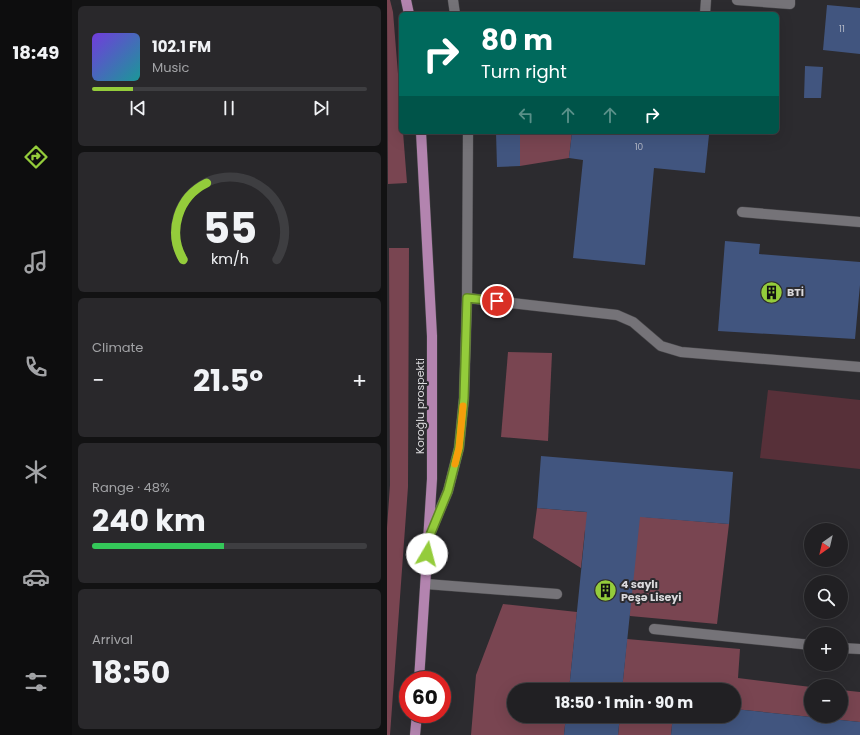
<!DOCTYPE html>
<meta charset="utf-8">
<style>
body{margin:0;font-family:Poppins,sans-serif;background:#29282b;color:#f1f3f6;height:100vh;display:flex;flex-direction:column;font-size:15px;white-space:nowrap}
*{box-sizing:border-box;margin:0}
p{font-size:13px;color:#a2a3a6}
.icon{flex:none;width:22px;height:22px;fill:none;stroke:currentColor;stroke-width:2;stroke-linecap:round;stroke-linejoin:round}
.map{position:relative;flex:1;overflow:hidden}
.side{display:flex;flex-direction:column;gap:6px;padding:6px;background:#121213;width:315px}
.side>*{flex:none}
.banner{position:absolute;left:12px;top:12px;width:380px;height:122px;border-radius:6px;box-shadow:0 4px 16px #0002,0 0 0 1px #3e3e41;background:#00695c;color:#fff;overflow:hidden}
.needle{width:26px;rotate:214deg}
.tools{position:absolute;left:417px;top:523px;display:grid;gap:8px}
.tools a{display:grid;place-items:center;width:44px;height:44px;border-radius:50%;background:#212023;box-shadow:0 4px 16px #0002,0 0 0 1px #3e3e41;font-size:20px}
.speed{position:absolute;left:12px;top:671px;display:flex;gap:8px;font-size:20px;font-weight:700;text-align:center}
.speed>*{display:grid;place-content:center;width:52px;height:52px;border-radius:50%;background:#212023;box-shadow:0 4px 16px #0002,0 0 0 1px #3e3e41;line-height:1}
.speed .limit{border:6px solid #d22;background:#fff;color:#111}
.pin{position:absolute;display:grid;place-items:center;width:34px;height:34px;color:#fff;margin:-17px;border:2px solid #fff;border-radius:50%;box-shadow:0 1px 4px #0007}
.me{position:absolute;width:44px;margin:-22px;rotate:8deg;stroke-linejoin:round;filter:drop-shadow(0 0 3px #0008)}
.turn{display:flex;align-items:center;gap:14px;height:84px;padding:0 16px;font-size:18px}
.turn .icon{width:52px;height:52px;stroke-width:2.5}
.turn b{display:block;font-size:28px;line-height:34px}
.lanes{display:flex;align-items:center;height:38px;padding:0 16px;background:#0003;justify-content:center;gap:20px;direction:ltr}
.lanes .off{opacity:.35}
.big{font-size:30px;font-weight:700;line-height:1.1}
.side .tile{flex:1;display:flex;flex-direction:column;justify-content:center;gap:6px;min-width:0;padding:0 14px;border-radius:6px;background:#29282b}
.side .dial{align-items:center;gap:0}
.dial svg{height:104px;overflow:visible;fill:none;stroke:#3e3e41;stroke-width:7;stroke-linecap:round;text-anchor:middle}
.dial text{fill:#f1f3f6;stroke:none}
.song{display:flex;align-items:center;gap:12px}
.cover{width:48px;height:48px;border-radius:6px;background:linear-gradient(135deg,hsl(260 70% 55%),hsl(180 70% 35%))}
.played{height:4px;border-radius:2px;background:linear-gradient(90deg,#94cc3b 15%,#3e3e41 15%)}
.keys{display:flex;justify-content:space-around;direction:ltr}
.heat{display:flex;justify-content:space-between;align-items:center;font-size:22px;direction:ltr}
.charge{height:6px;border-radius:3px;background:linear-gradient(90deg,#34c759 48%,#3e3e41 0)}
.trip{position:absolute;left:120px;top:683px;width:234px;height:40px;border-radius:20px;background:#212023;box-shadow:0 4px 16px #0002,0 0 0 1px #3e3e41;font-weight:700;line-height:40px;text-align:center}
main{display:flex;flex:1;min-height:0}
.menu{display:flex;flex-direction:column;width:72px;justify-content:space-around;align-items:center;background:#0d0d0e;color:#a2a3a6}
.menu .icon{width:28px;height:28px}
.menu .on{color:#94cc3b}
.menu b{font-size:18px;color:#f1f3f6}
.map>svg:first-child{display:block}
.green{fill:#573039}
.forest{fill:#794551}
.building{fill:#41557f}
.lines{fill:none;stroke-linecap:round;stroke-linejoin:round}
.minor-casing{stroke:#48474a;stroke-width:11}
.major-casing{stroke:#48474a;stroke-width:11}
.minor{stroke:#757378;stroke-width:10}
.major{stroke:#b384af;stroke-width:10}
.route-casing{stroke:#608526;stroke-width:10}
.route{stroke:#94cc3b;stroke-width:7}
.slow{stroke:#f59e0b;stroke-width:7}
.labels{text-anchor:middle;stroke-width:4;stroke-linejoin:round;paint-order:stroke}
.number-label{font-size:9px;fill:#b4b9c6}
.poi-label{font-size:11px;font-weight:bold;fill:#dbdadd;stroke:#2c2b2f;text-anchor:start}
.street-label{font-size:11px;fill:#dbdadd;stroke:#2c2b2f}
</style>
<main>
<nav class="menu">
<b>18:49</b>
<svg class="icon on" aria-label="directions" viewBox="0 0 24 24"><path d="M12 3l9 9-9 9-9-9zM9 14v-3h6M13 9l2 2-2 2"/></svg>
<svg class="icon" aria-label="music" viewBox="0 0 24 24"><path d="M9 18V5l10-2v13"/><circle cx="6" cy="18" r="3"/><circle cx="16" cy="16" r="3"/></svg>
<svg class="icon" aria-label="phone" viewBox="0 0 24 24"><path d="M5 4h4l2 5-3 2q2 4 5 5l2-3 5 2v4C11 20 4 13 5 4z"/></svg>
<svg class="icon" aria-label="climate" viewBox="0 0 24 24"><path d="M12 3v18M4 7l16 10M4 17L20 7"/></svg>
<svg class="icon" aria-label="car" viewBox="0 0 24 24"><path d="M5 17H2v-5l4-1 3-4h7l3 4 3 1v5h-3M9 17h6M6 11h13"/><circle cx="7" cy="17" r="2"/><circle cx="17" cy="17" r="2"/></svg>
<svg class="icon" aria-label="filters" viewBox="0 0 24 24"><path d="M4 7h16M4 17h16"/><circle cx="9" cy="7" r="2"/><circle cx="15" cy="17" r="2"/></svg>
</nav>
<section class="side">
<div class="tile">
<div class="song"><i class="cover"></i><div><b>102.1 FM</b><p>Music</p></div></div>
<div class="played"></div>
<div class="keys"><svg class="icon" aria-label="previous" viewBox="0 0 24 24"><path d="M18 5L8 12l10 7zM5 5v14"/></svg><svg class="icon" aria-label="pause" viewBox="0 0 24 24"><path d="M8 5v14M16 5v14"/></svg><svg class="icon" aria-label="next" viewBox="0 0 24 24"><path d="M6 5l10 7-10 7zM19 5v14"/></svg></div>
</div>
<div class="tile dial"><svg viewBox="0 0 100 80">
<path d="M14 69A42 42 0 1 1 86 69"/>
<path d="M14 69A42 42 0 0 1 32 10" stroke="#94cc3b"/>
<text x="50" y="56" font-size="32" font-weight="700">55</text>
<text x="50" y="72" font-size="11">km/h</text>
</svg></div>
<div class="tile"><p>Climate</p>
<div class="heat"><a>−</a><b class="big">21.5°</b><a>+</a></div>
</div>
<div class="tile"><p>Range · 48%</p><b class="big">240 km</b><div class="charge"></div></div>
<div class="tile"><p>Arrival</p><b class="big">18:50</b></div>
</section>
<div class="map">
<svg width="473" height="735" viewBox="0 0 473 735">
<rect width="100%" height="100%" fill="#2c2b2f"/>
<polygon class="green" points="381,390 473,400 473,469 373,458"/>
<g class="forest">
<polygon points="0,0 3,0 6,12 14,111 14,132 16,132 20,183 1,184"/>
<polygon points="133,132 185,132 182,158 133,166"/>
<polygon points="2,248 22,248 21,487 3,735 0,735 0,528 3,485"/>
<polygon points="121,352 165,353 161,441 114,437"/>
<polygon points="150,508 342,524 330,624 243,616 198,530 194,568 146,538"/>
<polygon points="116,604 190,612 182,690 127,690 127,716 179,716 177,735 84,735 89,675"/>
<polygon points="240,639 353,649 351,678 424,687 424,716 454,716 454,690 473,692 473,722 347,709 347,690 235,690"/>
<polygon points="233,716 286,716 284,735 231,735"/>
</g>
<g class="building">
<polygon points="440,5 473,8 473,54 436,50"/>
<polygon points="418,66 436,67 434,98 417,98"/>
<polygon points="109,132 133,132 133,166 110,167"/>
<polygon points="185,132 291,132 322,135 318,173 267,168 258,265 186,258 196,160 182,158"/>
<polygon points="338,241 373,244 372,254 473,262 473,285 468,339 331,331"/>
<polygon points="154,456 346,472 342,524 253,517 235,690 182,690 200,512 150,508"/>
<polygon points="347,709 473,722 473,735 284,735 286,716 347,716"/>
<polygon points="179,716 233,716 231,735 177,735"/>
</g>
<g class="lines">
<defs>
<g id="minor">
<polyline points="66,0 68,14"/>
<polyline points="350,0 403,4 403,0"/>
<polyline points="318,14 319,0"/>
<polyline points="355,212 473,222"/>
<polyline points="80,298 230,315 246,322 274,346 294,352 473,367"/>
<polyline points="42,536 61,491 72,448 77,398 80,298 81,132"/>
<polyline points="39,584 170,594"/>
<polyline points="267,629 424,645"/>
<polyline points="454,648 473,649"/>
</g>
<g id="major">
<polyline points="19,0 22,14"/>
<polyline points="32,680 45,479 45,336 34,132"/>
<polyline points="28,735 30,714"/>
</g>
</defs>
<use href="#minor" class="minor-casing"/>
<use href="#major" class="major-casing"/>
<use href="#minor" class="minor"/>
<use href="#major" class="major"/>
</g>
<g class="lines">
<defs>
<polyline id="route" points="40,554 41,540 61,491 72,448 77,398 80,298 110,301"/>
</defs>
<use href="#route" class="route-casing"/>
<use href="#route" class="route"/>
<polyline class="slow" points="68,464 72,448 76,406"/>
</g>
<defs>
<symbol id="building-disc" viewBox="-11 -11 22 22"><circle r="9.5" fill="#94cc3b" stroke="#2c2b2f"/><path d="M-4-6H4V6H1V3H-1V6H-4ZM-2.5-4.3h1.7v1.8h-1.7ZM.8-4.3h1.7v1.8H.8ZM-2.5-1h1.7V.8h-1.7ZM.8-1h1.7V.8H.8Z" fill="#111"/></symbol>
</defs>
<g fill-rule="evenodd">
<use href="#building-disc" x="372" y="280" width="25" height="25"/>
<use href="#building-disc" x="206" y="578" width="25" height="25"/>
</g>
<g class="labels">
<g class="number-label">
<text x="455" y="32">11</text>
<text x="252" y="150">10</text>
</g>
<g class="poi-label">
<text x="400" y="296">BTİ</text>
<text x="234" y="588">4 saylı<tspan x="234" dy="13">Peşə Liseyi</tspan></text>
</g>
<g class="street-label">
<text transform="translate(33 406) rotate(-90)" y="4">Koroğlu prospekti</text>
</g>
</g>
</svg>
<div class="tools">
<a><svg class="needle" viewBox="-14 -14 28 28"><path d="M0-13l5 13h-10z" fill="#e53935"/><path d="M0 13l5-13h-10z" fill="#a2a3a6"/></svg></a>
<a><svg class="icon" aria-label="search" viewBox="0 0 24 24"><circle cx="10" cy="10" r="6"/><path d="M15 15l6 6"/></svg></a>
<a>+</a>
<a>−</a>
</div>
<div class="speed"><div class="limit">60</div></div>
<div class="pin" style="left:110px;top:301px;background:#d93025"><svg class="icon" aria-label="arrive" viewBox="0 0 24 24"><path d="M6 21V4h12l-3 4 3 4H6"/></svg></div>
<svg class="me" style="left:40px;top:554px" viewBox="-20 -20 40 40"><circle r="19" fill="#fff"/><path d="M0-13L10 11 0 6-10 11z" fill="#94cc3b"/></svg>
<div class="trip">18:50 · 1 min · 90 m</div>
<div class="banner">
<div class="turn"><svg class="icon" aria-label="right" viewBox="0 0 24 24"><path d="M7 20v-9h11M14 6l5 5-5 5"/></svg><div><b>80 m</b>Turn right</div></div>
<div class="lanes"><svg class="icon off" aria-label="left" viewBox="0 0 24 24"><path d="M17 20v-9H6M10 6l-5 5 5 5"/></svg><svg class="icon off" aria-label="ahead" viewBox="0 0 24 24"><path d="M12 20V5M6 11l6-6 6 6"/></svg><svg class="icon off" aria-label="ahead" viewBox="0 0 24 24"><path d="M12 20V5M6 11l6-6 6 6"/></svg><svg class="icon" aria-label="right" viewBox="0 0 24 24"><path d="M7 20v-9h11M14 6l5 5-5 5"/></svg></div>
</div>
</div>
</main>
